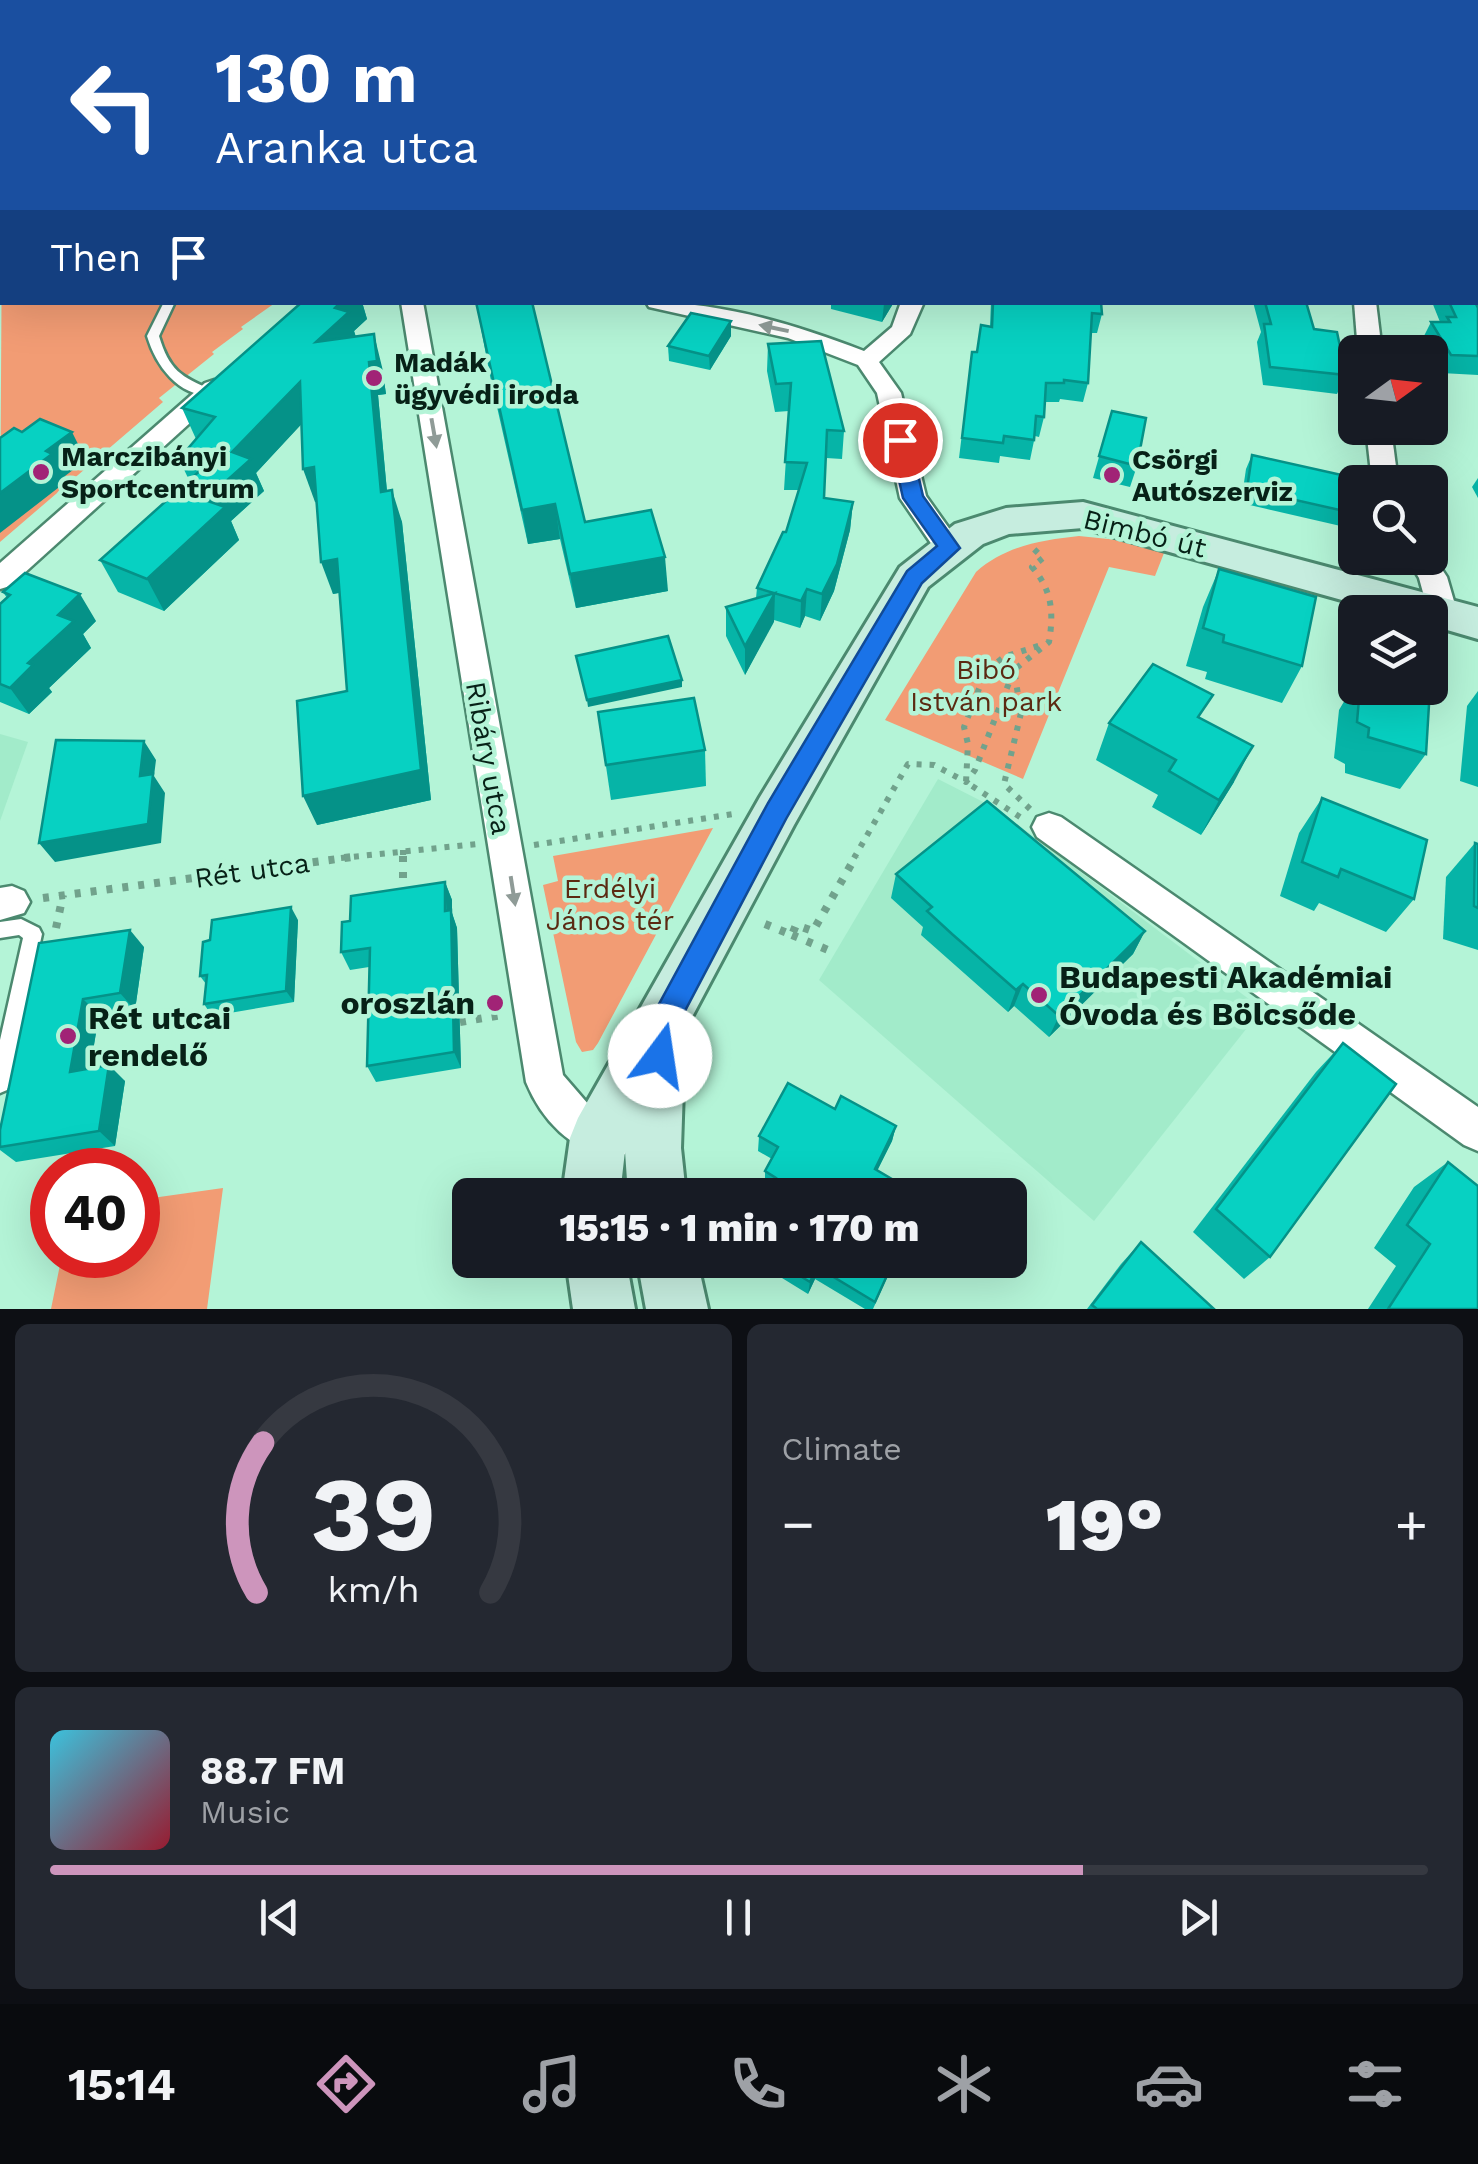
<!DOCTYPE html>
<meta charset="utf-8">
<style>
body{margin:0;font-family:"Work Sans",sans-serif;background:#242831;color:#f1f3f6;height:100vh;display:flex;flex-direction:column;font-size:38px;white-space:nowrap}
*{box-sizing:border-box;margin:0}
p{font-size:32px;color:#9ea1a6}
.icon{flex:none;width:55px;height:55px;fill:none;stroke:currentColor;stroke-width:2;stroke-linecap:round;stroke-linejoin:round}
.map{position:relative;height:1309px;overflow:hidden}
.drawer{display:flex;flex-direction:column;gap:15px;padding:15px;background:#0d0f14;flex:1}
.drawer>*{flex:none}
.top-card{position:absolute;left:0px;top:0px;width:1480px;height:305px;box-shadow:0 10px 40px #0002;background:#1a4fa0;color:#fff;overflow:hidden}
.needle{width:65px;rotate:75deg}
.tools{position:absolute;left:1338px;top:335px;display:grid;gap:20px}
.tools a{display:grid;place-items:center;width:110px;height:110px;border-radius:15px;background:#171b24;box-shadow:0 10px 40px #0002;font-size:50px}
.speed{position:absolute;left:30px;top:1148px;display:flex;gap:20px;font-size:50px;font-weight:700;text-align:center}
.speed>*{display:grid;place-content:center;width:130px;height:130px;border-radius:50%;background:#171b24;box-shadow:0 10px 40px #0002;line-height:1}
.speed .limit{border:15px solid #d22;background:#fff;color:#111}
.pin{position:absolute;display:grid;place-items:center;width:85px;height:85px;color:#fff;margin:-42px;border:5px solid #fff;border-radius:50%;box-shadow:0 2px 10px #0007}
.me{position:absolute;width:110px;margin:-55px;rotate:14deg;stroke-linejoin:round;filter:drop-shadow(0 0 8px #0008)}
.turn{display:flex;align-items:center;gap:35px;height:210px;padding:0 50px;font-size:45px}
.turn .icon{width:130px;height:130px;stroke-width:2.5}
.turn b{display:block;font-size:70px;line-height:85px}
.then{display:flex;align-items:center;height:95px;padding:0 50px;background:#0003;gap:20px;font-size:38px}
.big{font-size:75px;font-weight:800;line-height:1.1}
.drawer .tile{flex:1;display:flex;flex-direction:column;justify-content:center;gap:15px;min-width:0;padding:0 35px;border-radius:15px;background:#242831}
.drawer .dial{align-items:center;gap:0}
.dial svg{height:260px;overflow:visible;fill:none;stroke:#363941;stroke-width:7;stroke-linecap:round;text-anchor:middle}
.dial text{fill:#f1f3f6;stroke:none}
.song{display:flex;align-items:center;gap:30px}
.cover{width:120px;height:120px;border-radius:15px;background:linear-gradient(135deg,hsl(190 70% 55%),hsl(350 70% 35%))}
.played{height:10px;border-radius:5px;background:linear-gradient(90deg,#cd95bc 75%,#363941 75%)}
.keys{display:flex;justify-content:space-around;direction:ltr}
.heat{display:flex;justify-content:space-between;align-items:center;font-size:55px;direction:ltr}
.drawer .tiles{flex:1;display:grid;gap:15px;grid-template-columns:1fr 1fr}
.tile:last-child{grid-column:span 2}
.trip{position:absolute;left:452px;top:1178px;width:575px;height:100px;border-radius:15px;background:#171b24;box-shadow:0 10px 40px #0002;font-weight:800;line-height:100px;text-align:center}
.tabs{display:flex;height:160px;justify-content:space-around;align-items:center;background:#090b0e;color:#9ea1a6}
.tabs .icon{width:70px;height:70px}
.tabs .current{color:#cd95bc}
.tabs b{font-size:45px;color:#f1f3f6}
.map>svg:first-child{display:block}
.built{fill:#a2ebca}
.green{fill:#f29c74}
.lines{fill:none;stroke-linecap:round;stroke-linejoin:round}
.lane-casing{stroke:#4b896f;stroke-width:5}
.street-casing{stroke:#4b896f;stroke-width:5}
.secondary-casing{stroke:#4b896f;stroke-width:6}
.path-far1{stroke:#71a28c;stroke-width:6;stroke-dasharray:5 8;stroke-linecap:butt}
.path{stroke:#71a28c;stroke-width:8;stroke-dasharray:6 10;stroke-linecap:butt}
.lane{fill:#fff;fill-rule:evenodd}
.street{fill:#fff;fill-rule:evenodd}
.secondary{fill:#c6eddf;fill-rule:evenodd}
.wall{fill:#06b4a7}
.shaded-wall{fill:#059288}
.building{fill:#07d1c2;stroke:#059288;stroke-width:2.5}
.oneway{fill:#8f9b97}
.route{fill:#1a73e8;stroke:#114b97;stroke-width:2.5}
.poi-dot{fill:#a12376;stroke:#b4f4d7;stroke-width:4}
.labels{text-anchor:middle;stroke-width:9;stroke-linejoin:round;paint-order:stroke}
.poi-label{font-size:28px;font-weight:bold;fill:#072117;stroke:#b4f4d7;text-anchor:start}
.street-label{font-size:28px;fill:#072117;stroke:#b4f4d7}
.park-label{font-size:28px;fill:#5b2a12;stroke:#b4f4d7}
.near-poi-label{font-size:32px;font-weight:bold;fill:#072117;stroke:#b4f4d7;text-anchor:start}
</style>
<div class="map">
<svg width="1478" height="1309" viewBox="0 0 1478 1309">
<rect width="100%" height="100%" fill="#b4f4d7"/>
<g class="built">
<polygon points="0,734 28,742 0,821"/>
<polygon points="938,779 997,809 1262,1009 1094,1221 819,980"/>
</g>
<g class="green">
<polygon points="2,222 2,302 275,303 241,327 243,329 212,352 214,354 159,398 163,402 0,542"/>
<path d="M1079 536 1118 540 1164 553 1155 576 1109 567 1023 779 885 720 976 572C1005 546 1042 540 1079 536Z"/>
<polygon points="713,828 598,1043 593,1050 582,1052 576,1042 543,885 558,881 553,856"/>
<polygon points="223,1188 207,1309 51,1309 62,1255 138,1255 138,1200"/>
</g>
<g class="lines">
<defs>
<g id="lane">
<rect x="0" y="241" width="2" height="7"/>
<path d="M164 302H175L159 336C169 370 181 377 212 390V396C178 396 156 366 147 336Z"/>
<polygon points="21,919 39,928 42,934 10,1083 7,1090 0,1093 0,1040 23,938 19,935 0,938 0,922"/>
</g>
<g id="street">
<polygon points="1413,0 1434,0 1435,2 1414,2"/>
<rect x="0" y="147" width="2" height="12"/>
<path d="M401 302H423L563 1075 595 1112 625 1126 631 1140 625 1154 611 1160C570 1148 542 1121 526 1082Z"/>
<path d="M646 302C721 302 794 324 864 351L892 327 901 302H924L910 334 879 362 901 393 926 496 963 548 959 555H939L900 498 877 393 858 365 788 338 649 307Z"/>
<polygon points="1354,302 1376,302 1382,352 1358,352"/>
<polygon points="214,380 223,383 226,388 223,393 10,586 0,589 0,563 205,383"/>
<polygon points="1366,428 1391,428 1398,482 1372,482"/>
<polygon points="1430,551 1447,577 1458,615 1453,623 1443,626 1430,618 1419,578 1407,558 1430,558"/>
<polygon points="1049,813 1061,817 1478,1107 1478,1151 1464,1145 1037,837 1032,827 1037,817"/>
<polygon points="12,886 24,891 30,902 24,913 0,920 0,888"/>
</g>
<g id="secondary">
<polygon points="1083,502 1478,607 1478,639 1430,625 1430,612 1385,612 1083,528 1009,534 983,544 928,587 794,825 685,1030 681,1148 686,1195 628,1195 625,1151 620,1195 562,1195 570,1138 578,1118 760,797 900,567 955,524 1006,508"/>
<polygon points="566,1260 626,1260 635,1309 573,1309"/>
<polygon points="637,1260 697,1260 708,1309 646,1309"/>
</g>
</defs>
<use href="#lane" class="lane-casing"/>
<use href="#street" class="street-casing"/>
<use href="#secondary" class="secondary-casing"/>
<g class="path-far1">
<path d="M1030 809 1004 784 1021 713 1014 670 1049 642C1054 612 1052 590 1032 567L1043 558 1031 546"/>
<polyline points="1020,817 966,782 968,744 964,727 986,671 1004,657 1041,645"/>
<polyline points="534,845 733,814"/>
<polyline points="403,850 403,858"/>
<polyline points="341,858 477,844"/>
<polyline points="854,858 908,764 934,765 966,782 975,770 1014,670"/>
</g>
<g class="path">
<polyline points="403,856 403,896"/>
<polyline points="43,898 360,856"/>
<polyline points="765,924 792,935 796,925 813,931 856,856"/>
<polyline points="56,928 63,895"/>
<polyline points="792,935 828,950"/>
<polyline points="460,1022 502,1015"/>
</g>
<use href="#lane" class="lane"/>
<use href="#street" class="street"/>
<use href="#secondary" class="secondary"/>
</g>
<g class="wall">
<polygon points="1478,234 1478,375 1441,373 1422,340 1431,322 1440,322 1432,302 1478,302"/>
<polygon points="302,302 362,302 367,319 354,331 356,337 382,367 386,394 378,395 387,491 402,522 431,800 317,825 347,691 339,593 333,594 301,424 256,473 264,491 231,521 239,540 164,611 118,592 100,560 189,480 179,459 196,439 182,408"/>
<polygon points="476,302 585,522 668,591 576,608 560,539 528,544 490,376"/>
<polygon points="831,302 894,302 882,322 831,309"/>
<polygon points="991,302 1101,302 1102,314 1097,333 1091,333 1088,383 1083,402 1060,399 1059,402 1045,402 1044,417 1039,437 1035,436 1030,460 1000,456 999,463 959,458 972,352 977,352 990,326"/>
<polygon points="1253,302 1306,302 1314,329 1346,375 1337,394 1263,385 1257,342 1261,332"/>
<polygon points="731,321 731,336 710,370 669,361 668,346"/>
<polygon points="768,344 844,431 842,459 826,458 824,498 853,502 850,530 834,591 820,621 805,616 800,628 774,620 745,675 726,636 726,607 756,598 757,588 786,532 799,490 784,490 789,411 775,412 767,371"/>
<polygon points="1112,411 1137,466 1130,487 1093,478"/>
<polygon points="1252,455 1353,513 1345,527 1241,503 1246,469"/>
<polygon points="1478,478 1478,498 1472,487"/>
<polygon points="1219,569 1302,666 1282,703 1205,679 1207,672 1186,666 1203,607"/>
<polygon points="3,592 96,621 83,634 91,648 49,688 52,692 29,714 0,702 0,604 7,598"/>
<polygon points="1355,683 1355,688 1430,688 1426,754 1400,789 1345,773 1345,764 1334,758 1339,710"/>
<polygon points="1478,691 1478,787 1460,781 1467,706"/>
<polygon points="598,712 705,750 706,786 611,800"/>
<polygon points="1202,719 1234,782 1201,835 1152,807 1158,795 1096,760 1109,723"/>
<polygon points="1322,798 1414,899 1386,932 1319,903 1314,911 1280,896 1299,833"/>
<polygon points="1475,843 1478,844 1478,950 1443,939 1446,877"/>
<polygon points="896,874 1145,931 1133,954 1049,1037 1014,1006 1008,1012 921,935 923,927 891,898"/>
<polygon points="445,882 452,900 452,913 457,928 461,1068 376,1082 367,1066 369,967 350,970 341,952 350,921"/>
<polygon points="298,920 294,1002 212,1016 204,1004 206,984 200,976"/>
<polygon points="39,943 144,947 135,1010 99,1015 90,1068 125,1081 115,1146 16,1162 0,1150 0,1130"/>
<polygon points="1343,1043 1270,1257 1244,1279 1193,1232 1316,1072"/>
<polygon points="835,1109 896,1126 892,1141 877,1171 907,1188 904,1195 767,1195 771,1189 765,1185 765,1171 772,1159 758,1151 759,1136"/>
<polygon points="1448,1162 1478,1309 1368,1309 1396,1266 1374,1248 1414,1187"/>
<polygon points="1141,1242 1214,1309 1087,1309 1121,1264"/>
<polygon points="895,1260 873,1309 865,1309 815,1279 808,1294 782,1278 784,1266"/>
</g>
<g class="shaded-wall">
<polygon points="65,0 98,0 99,2 58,2"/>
<polygon points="319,0 359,0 354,2 313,2"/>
<polygon points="622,0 670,0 666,2 617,2"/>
<polygon points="341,302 362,302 367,319 354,331 358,344 316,342 335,308"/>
<polygon points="885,302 894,302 882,322 884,304"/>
<polygon points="731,321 731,336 710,370 709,356"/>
<polygon points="374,334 382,367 386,394 378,395 390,524 381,492 369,362"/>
<polygon points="300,382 311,414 256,473 264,491 231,521 239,540 164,611 147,579 205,500 232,452"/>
<polygon points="72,432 86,460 65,476 67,481 0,533 0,493 46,451"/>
<polygon points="314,467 326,500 315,502 303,469"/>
<polygon points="392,490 402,522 431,800 317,825 303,796 421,770"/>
<polygon points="853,502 850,530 834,591 820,621 822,594"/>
<polygon points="555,504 560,539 528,544 522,510"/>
<polygon points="665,557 668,591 576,608 570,574"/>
<polygon points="337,559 348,591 333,594 321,562"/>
<polygon points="807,589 805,616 800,628 801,601"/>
<polygon points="775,593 774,622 745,675 745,646"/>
<polygon points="80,594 96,621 83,634 91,648 49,688 52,692 29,714 10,688 28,663 58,615"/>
<polygon points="682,680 682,687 588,707 587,700"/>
<polygon points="144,741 156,760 154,776 165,793 161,843 55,862 39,843 140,776"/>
<polygon points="1253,746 1234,782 1201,835 1219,800"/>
<polygon points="445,882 452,900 452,913 457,928 461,1068 454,1052"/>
<polygon points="291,907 298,920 294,1002 286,991"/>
<polygon points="130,930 144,947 135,1010 120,993"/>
<polygon points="1145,931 1133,954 1049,1037 1059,1016"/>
<polygon points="1023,984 1014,1006 1008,1012 1016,990"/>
<polygon points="83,999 99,1015 87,1087 70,1072"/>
<polygon points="109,1065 125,1081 115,1146 99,1131"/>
<polygon points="896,1126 892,1141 871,1183 875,1169"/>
<polygon points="817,1267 815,1279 808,1294 810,1282"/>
</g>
<g class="building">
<polygon points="0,0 65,0 58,2 2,2 2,91 0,89"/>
<polygon points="264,0 319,0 313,2 268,2 263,1"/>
<polygon points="434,0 622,0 617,2 441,2"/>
<polygon points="753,0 887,0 886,2 752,2"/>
<rect x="1000" y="0" width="47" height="2"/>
<polygon points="1124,0 1382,0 1385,2 1124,2"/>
<polygon points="302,302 341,302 335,308 349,312 316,342 374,334 377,361 369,362 381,492 392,490 421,770 303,796 297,701 347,691 337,559 321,562 314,467 303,469 300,382 232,452 251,459 205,500 225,507 147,579 100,560 203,468 179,459 215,417 182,408"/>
<polygon points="476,302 532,302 585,522 651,510 665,557 570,574 555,504 522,510"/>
<polygon points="993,302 1101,302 1102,314 1092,313 1088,383 1064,380 1064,383 1046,383 1044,417 1036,416 1034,440 1004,436 1003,443 962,438 972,352 977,352 981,325 992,327"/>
<polygon points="1265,302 1306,302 1314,329 1337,332 1346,375 1270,367 1264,324 1271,324"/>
<polygon points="1449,302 1475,302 1478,308 1478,356 1451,355 1431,322 1450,322 1447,317 1456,317"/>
<polygon points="691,313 731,321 709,356 668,346"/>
<polygon points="821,341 844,431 827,430 824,498 853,502 837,564 822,594 807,589 801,601 757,588 783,532 786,532 807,463 785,462 791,383 776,384 768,344"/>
<polygon points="1112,411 1146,418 1137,466 1099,456"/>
<polygon points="40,419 72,432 46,451 52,454 0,493 0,438 14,428 22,432"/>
<polygon points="1252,455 1355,478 1353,513 1247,489"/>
<polygon points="1219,569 1316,597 1302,666 1223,642 1224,635 1203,628"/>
<polygon points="25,573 80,594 58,615 74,621 28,663 33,665 10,688 0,684 0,604 10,595 3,592"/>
<polygon points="775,593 745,646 726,607"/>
<polygon points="668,636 682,680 587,700 576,656"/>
<polygon points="1153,664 1213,695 1198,717 1253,746 1219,800 1169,771 1176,760 1109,723"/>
<polygon points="1360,688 1430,688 1426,754 1368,737 1369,728 1357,722"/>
<polygon points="694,698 705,750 606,765 598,712"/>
<polygon points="56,740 144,741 140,776 153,774 148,824 39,843"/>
<polygon points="1322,798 1427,840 1414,899 1341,869 1338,877 1302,862"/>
<polygon points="987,801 1145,931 1059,1016 1023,984 1016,990 952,934 927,911 932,907 896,874"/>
<polygon points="1475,843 1478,844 1478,908 1474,906"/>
<polygon points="445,882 445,911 451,910 454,1052 367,1066 370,948 341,952 342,922 350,921 351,896"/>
<polygon points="291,907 286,991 204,1004 207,975 200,976 203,942 210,940 212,920"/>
<polygon points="130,930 120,993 83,999 70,1072 109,1065 99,1131 0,1147 0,1130 39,943"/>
<polygon points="1343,1043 1396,1084 1270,1257 1216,1209"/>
<polygon points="788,1083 835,1109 841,1096 896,1126 875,1169 907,1188 903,1195 767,1195 776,1178 765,1171 778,1147 759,1136"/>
<polygon points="1448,1162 1478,1186 1478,1309 1388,1309 1430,1244 1407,1225"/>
<polygon points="1141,1242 1214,1309 1097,1309 1092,1305"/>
<polygon points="786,1260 894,1260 875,1302 817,1267 810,1282 784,1266"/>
</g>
<defs><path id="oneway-solid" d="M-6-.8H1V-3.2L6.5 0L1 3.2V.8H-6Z" transform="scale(2.5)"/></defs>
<g class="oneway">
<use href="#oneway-solid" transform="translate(774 328) rotate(-168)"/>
<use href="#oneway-solid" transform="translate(434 433) rotate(80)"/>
<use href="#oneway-solid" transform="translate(513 891) rotate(81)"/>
</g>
<polygon class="route" points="900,433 910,440 923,496 960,548 922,583 786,819 676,1028 670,1066 660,1070 650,1066 646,1056 652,1017 768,803 907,571 937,546 903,498 890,440"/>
<g class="poi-dot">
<circle cx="374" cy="378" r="10"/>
<circle cx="41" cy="472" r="10"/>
<circle cx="1112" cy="475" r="10"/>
<circle cx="1039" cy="995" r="10"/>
<circle cx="495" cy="1003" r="10"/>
<circle cx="68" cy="1036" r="10"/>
</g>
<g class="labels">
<g class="poi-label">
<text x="394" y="372">Madák<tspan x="394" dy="32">ügyvédi iroda</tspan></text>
<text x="61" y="466">Marczibányi<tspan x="61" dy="32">Sportcentrum</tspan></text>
<text x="1132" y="469">Csörgi<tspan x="1132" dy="32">Autószerviz</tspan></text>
</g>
<g class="street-label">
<text transform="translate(1145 533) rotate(14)" y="10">Bimbó út</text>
<text transform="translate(489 758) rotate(80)" y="10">Ribáry utca</text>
<text transform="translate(252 870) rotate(-8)" y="10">Rét utca</text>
</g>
<g class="park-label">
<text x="986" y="679">Bibó<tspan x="986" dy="32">István park</tspan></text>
<text x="610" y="898">Erdélyi<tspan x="610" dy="32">János tér</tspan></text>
</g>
<g class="near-poi-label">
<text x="1059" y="988">Budapesti Akadémiai<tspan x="1059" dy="37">Óvoda és Bölcsőde</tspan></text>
<text x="475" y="1014" text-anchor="end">oroszlán</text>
<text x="88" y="1029">Rét utcai<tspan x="88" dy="37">rendelő</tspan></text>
</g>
</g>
</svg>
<div class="tools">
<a><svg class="needle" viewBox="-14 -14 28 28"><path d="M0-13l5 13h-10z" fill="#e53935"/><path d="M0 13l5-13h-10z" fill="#9ea1a6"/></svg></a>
<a><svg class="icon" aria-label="search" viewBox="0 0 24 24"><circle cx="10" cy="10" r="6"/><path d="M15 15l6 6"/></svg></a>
<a><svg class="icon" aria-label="layers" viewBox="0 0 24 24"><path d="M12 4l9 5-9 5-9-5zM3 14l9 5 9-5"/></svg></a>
</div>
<div class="speed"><div class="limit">40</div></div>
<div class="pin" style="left:900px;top:440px;background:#d93025"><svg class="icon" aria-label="arrive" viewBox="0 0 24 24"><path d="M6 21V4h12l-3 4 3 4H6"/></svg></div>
<svg class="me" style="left:660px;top:1056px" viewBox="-20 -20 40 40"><circle r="19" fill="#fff"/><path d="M0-13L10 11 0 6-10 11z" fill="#1a73e8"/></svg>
<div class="trip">15:15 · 1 min · 170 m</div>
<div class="top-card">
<div class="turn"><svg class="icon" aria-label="left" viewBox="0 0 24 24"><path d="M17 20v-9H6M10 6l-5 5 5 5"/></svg><div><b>130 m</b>Aranka utca</div></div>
<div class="then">Then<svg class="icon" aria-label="arrive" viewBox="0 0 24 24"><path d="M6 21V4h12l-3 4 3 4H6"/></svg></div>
</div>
</div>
<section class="drawer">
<div class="tiles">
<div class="tile dial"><svg viewBox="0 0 100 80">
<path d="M14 69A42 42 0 1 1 86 69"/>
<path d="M14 69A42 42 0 0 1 16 23" stroke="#cd95bc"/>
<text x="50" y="56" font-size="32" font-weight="700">39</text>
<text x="50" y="72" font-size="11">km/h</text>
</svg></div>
<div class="tile"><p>Climate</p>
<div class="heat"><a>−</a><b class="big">19°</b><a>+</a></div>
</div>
<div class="tile">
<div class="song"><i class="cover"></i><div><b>88.7 FM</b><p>Music</p></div></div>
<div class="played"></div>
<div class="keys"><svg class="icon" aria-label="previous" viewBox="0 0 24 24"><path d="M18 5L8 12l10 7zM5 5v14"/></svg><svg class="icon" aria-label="pause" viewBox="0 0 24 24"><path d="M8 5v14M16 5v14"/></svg><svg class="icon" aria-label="next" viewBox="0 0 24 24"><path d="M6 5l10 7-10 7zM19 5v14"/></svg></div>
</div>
</div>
</section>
<nav class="tabs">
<b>15:14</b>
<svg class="icon current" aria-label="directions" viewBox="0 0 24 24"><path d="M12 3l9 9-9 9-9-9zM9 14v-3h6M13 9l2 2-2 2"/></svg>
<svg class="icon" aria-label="music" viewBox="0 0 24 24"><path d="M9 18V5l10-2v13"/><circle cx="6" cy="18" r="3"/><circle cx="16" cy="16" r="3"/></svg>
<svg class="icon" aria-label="phone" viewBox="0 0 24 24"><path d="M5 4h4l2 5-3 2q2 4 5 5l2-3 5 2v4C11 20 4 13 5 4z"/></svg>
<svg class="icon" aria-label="climate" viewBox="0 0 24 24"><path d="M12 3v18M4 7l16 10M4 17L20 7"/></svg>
<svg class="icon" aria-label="car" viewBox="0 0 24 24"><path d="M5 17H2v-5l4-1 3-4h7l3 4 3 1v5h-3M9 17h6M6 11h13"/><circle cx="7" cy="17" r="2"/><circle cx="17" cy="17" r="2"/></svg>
<svg class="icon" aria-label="filters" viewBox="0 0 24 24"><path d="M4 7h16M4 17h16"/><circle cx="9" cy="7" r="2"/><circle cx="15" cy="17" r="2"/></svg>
</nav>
